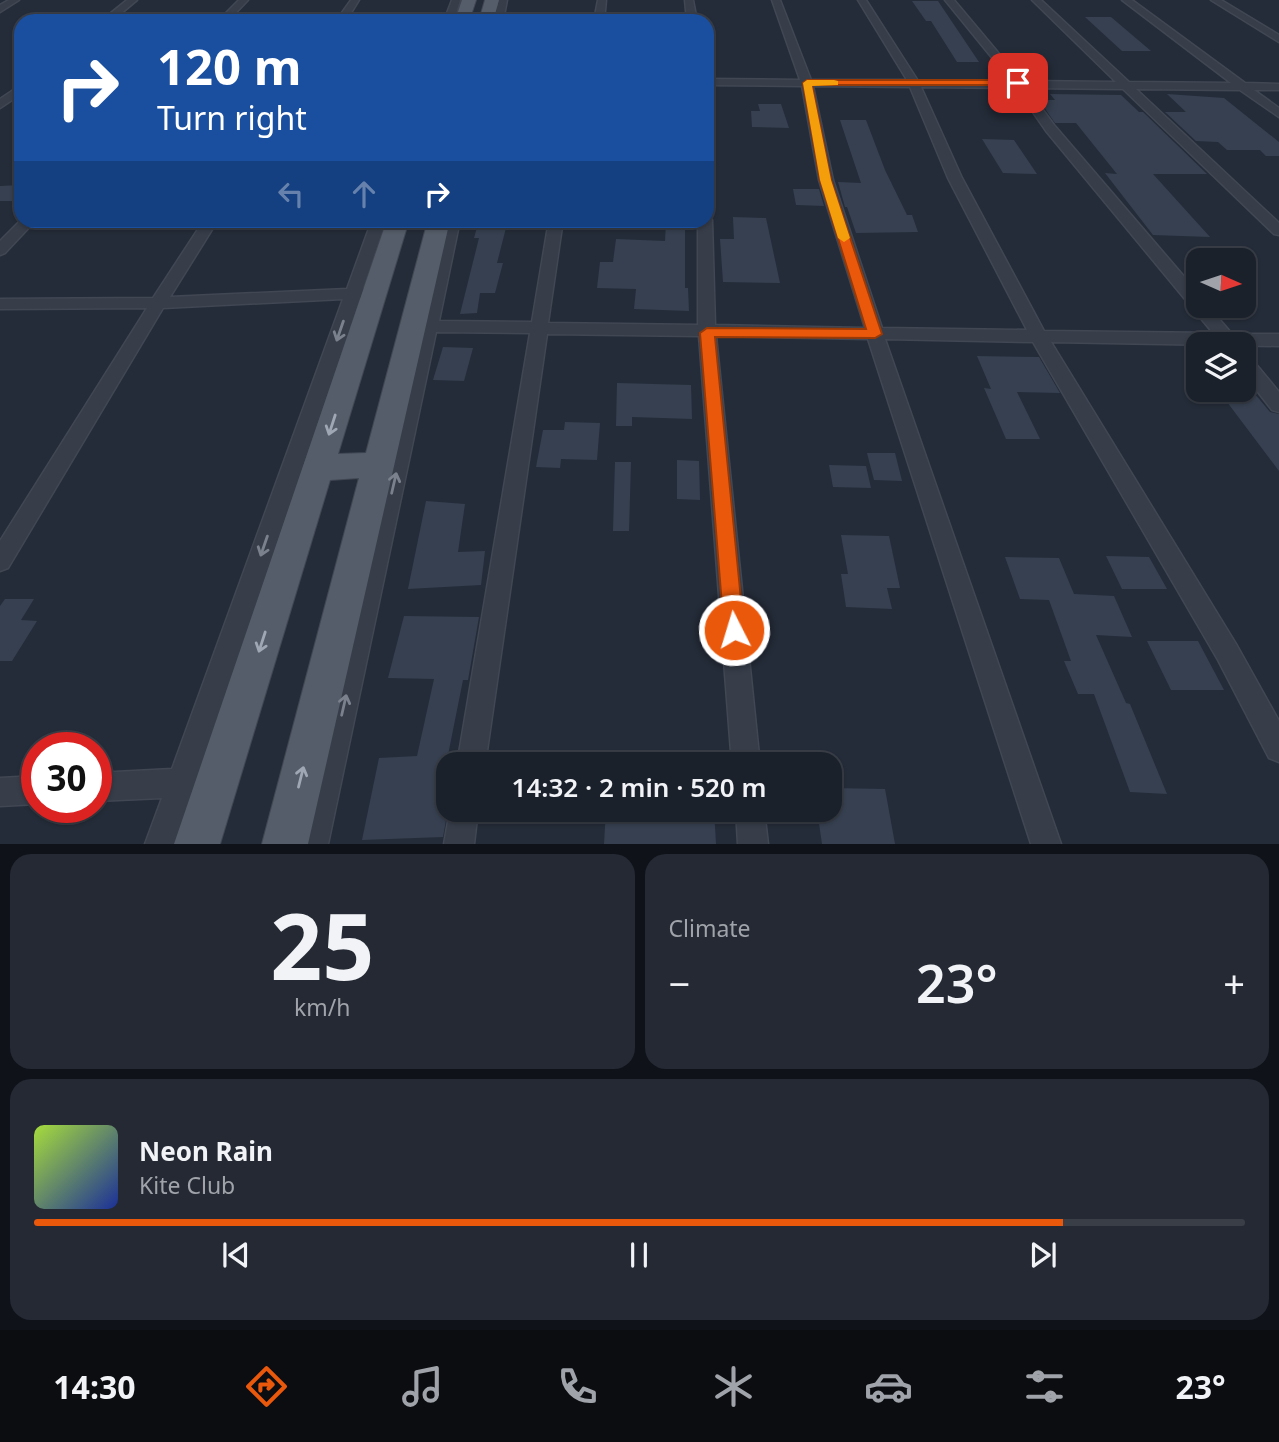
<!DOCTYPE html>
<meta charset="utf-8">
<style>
body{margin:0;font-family:"Noto Sans",sans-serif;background:#242933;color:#f1f3f6;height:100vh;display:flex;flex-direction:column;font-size:26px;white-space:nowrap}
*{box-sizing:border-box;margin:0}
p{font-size:23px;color:#a0a3a9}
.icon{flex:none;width:38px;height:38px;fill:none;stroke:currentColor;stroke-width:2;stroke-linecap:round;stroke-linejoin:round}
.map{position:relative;height:844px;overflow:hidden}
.details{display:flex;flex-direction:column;gap:10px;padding:10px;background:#0f1218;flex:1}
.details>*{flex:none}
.top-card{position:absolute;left:14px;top:14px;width:700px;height:214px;border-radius:21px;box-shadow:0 2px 5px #0004,0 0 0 2px #393e47;background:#1a4fa0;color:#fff;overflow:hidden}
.needle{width:46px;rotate:93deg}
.controls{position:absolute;left:1186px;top:248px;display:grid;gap:14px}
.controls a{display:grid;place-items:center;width:70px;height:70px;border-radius:14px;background:#1b212b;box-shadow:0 2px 5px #0004,0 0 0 2px #393e47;font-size:35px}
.speed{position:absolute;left:21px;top:732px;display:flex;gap:14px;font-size:35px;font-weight:700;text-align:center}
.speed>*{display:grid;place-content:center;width:91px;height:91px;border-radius:50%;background:#1b212b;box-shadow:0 2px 5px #0004,0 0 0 2px #393e47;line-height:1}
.speed .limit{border:10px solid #d22;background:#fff;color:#111}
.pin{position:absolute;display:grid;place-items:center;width:60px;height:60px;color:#fff;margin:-30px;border-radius:14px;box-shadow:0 4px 10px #0006}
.me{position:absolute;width:77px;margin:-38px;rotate:355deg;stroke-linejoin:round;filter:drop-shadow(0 0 5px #0008)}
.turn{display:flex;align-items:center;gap:24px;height:147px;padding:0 28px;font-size:32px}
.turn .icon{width:91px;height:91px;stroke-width:2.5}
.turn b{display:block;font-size:49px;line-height:60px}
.lanes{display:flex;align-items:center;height:66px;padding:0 28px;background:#0003;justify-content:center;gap:35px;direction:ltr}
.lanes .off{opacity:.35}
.big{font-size:52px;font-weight:600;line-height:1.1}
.details .widget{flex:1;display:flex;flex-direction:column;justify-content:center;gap:10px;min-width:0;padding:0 24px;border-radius:21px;background:#242933}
.details .dial{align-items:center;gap:0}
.dial b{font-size:91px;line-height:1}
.song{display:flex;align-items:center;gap:21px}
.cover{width:84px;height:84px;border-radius:10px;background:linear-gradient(135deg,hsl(80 70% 55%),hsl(230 70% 35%))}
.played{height:7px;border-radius:4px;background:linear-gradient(90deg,#ea580c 85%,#393e47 85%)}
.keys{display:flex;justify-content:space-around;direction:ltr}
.heat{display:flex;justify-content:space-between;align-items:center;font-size:38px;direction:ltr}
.details .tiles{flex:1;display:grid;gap:10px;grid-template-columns:1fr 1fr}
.widget:last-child{grid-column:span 2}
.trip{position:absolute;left:436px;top:752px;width:406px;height:70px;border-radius:21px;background:#1b212b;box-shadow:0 2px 5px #0004,0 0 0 2px #393e47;font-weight:600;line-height:70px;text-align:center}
.tab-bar{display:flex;height:112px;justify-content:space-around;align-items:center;background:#0b0d11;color:#a0a3a9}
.tab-bar .icon{width:49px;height:49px}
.tab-bar .active{color:#ea580c}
.tab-bar b{font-size:32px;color:#f1f3f6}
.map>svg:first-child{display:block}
.building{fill:#364050}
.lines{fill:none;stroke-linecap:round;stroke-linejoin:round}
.street-casing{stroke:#414753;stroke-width:3}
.primary-casing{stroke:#414753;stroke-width:2}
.street{fill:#373e4a;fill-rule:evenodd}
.primary{fill:#555d6a;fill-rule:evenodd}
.oneway{stroke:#7b828e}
.oneway2{stroke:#a0a7b4}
.route{fill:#ea580c;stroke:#983908;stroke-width:2}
.slow{fill:#f59e0b}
</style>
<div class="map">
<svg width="1279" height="844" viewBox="0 0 1279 844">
<rect width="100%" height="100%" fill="#242c39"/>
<g class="building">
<polygon points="912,1 938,1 979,62 957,62 931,21 926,21"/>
<polygon points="1085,17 1111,17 1151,51 1122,51"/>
<polygon points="1050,94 1121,95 1139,112 1143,112 1207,174 1153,174 1210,237 1153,235 1105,173 1117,174 1076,123 1055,123 1039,100 1055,100"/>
<polygon points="1167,94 1224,98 1279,142 1279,156 1266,156 1260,150 1227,150 1218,142 1196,141 1165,112 1186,112"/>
<polygon points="758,104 781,104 789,128 752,127 751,111 760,111"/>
<polygon points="840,120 866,120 885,170 907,215 912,215 918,232 856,233 847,207 845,207 838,182 861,183"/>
<polygon points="982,139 1014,140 1037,174 1003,173"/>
<polygon points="21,185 21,201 0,201 0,186"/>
<polygon points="793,189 819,189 824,206 796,205"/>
<polygon points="733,217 766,218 780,283 723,282 720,239 734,239"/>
<polygon points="479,220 508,220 497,263 503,263 495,293 480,293 477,313 460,314 479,238 474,238"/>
<polygon points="666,222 685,222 685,288 688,288 689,311 634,309 636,289 597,288 600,262 613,262 616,239 665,241"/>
<polygon points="443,347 473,348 464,381 433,380"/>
<polygon points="977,356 1039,357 1060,393 1017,392 1040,439 1006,439 984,388 991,389"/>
<polygon points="1244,381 1270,412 1279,414 1279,471 1218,390 1244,390"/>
<polygon points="617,383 691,385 692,419 632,417 632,426 616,426"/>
<polygon points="565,422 600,423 597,460 561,459 560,468 536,467 543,430 564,430"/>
<polygon points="867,453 895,453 902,481 874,480"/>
<polygon points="677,460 699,461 700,500 677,499"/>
<polygon points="615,462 631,462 629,531 613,531"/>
<polygon points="829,465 866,466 871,488 833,487"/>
<polygon points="426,501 465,504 458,552 485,551 481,585 408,589"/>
<polygon points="841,535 889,536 900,588 887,588 892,609 846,607 841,574 848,574"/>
<polygon points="1106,556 1149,557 1167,589 1122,589"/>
<polygon points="1005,557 1059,558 1074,594 1114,596 1132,637 1096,635 1126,703 1130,704 1167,794 1130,792 1094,694 1078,694 1064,661 1071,661 1049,600 1020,599"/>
<polygon points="5,599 34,599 21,620 37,621 12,661 0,661 0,606"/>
<polygon points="404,616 479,617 468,680 463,680 448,755 448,809 443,837 362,840 379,758 417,756 434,679 388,678"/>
<polygon points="1147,641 1198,641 1224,690 1171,690"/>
<polygon points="830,788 885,789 895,844 822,844 817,810 830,810"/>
<polygon points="606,810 714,810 716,844 604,844"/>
</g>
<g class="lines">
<defs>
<g id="street">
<polygon points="9,0 19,0 0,12 0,5"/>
<polygon points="127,0 137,0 112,21 101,21"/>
<polygon points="239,0 248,0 228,21 218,21"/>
<polygon points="351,0 359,0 346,21 336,21"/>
<polygon points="452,0 460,0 454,21 444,21"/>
<polygon points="499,0 507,0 503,21 493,21"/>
<polygon points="598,0 606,0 604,21 594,21"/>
<polygon points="685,0 693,0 697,21 687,21"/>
<path d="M772 0H780L811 80H907L858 0H866L918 81H1011L945 0H954L1022 81 1116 82 1032 0H1041L1129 82 1231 83 1122 0H1132L1245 83 1279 84V90H1254L1279 108V117L1240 90 1136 89 1279 223V235L1274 234 1123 89 1027 88 1054 125 1199 294V306H1208L1232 334H1279V346L1051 342 1236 644 1279 721V762L1269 758 1218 660 1033 342 885 339 1061 844H1031L868 339 716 336 760 765H732L699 336 547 334 485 765H457L530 333 436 332 328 844H298L419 332 408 330 406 326 408 322 422 321 446 220H460L439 321 532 322 549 220H563L548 323 698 325V220H707V216L712 220 715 325 865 328 819 180 802 86 707 85V79L800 80ZM813 86 910 87 948 178 1027 330 882 328 833 180ZM921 87 1016 88 1046 131 1213 333 1044 331 962 178Z"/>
<polygon points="1211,0 1221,0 1279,35 1279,42"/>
<polygon points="21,85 21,94 0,108 0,99"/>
<polygon points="21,220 36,220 5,253 0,255 0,241"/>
<polygon points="204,220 218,220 170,297 347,289 372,220 386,220 363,288 371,293 369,297 360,298 200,771 207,782 203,792 191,796 175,844 145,844 162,798 96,801 96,773 172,769 343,299 163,308 8,568 0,571 0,541 147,308 0,309 0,299 153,298"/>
<polygon points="1244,355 1250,357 1279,392 1279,412 1272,410 1244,374"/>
<polygon points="37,776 37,804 0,806 0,778"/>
<polygon points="450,810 478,810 474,844 444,844"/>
<polygon points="736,810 764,810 768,844 738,844"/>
</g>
<g id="primary">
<polygon points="462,0 476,0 469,21 455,21"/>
<polygon points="485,0 499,0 493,21 479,21"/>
<polygon points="387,220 409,220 338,454 366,453 428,220 450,220 308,844 262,844 359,478 330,480 220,844 174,844"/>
</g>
</defs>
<use href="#street" class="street-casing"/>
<use href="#primary" class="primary-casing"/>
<use href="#street" class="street"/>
<use href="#primary" class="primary"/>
</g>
<defs><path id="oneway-shaft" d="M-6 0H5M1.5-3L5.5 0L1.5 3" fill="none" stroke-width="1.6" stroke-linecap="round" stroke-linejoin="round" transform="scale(1.75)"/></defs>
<g class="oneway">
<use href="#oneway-shaft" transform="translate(340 331) rotate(109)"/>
<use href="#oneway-shaft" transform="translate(394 483) rotate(-77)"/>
<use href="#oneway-shaft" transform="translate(264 546) rotate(109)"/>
<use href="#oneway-shaft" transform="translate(344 705) rotate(-77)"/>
</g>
<g class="oneway2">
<use href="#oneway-shaft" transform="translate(332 425) rotate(108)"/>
<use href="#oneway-shaft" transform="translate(262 642) rotate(108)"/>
<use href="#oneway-shaft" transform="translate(301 777) rotate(-76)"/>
</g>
<polygon class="route" points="807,80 1018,80 1023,83 1018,85 812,85 831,180 882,334 875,338 715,337 744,630 741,636 734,639 726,636 724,630 700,333 707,328 866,329 820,180 803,83"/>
<polygon class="slow" points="834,80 838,81 838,85 812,86 831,180 850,238 844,242 838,238 820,180 803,83 807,80"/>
</svg>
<div class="controls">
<a><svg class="needle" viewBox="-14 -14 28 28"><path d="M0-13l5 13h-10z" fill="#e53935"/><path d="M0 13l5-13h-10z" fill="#a0a3a9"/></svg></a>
<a><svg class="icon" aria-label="layers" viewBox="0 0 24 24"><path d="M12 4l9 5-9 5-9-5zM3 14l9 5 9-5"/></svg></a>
</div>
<div class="speed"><div class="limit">30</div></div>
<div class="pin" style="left:1018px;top:83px;background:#d93025"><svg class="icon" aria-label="arrive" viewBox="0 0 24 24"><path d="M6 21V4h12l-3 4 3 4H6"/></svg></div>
<svg class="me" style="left:734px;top:630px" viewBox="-20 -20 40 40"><circle r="17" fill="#ea580c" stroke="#fff" stroke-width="3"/><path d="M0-11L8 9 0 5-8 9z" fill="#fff"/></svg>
<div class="trip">14:32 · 2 min · 520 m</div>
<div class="top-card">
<div class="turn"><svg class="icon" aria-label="right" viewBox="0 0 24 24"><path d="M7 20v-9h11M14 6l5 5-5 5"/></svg><div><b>120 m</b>Turn right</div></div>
<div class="lanes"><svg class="icon off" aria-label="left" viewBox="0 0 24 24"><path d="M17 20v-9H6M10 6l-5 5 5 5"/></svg><svg class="icon off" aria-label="ahead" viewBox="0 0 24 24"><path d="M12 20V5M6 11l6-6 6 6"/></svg><svg class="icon" aria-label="right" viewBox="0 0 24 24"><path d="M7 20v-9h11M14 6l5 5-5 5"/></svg></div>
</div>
</div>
<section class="details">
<div class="tiles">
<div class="widget dial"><b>25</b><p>km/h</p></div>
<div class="widget"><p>Climate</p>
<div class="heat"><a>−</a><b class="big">23°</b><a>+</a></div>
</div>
<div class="widget">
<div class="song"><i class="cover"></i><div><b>Neon Rain</b><p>Kite Club</p></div></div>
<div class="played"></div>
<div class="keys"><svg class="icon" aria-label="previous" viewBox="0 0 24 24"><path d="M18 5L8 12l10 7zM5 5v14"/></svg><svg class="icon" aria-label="pause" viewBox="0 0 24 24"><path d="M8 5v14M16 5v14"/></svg><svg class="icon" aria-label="next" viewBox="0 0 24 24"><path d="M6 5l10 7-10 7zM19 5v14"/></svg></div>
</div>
</div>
</section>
<nav class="tab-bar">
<b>14:30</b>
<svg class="icon active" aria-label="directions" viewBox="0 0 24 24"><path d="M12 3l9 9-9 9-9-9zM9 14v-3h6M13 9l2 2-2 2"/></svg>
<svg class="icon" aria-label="music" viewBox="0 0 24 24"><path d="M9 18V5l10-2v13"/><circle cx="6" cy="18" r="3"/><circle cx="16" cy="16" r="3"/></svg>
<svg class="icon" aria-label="phone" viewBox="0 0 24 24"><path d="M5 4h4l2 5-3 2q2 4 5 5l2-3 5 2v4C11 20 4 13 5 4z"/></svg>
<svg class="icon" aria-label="climate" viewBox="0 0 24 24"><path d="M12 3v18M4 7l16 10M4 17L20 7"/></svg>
<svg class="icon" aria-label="car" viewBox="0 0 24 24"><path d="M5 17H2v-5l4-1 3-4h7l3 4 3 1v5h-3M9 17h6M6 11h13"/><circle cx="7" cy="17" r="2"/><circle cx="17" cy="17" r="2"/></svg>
<svg class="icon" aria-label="filters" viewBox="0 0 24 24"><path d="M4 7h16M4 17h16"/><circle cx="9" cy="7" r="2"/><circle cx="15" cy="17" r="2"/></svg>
<b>23°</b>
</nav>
